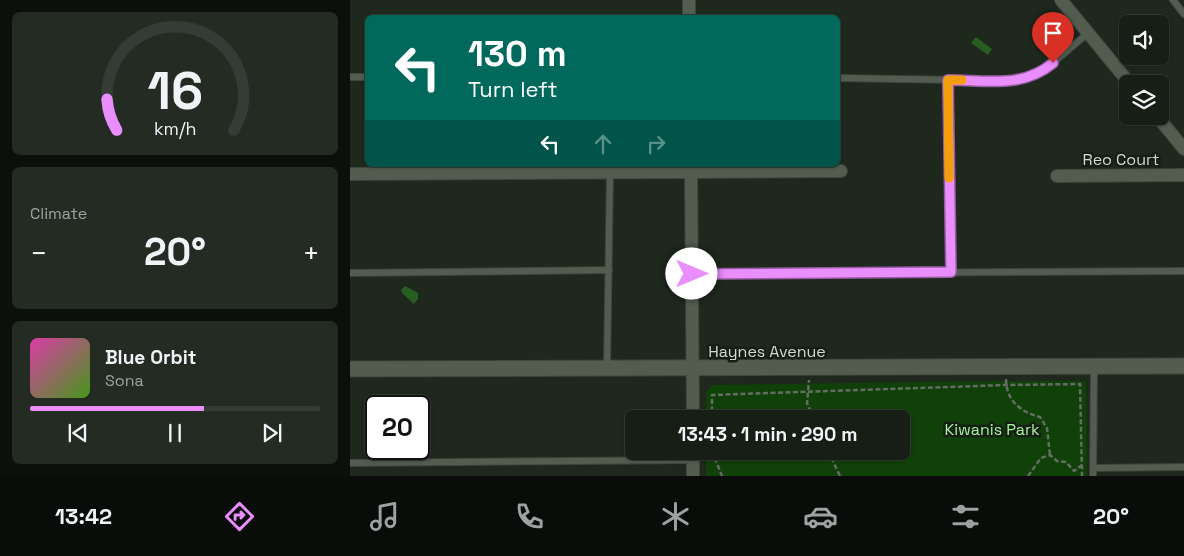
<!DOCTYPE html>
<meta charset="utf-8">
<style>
body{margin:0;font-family:"Space Grotesk",sans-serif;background:#232b23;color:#f1f3f6;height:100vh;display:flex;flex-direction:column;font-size:19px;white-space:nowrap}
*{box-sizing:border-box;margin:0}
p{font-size:16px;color:#9ea2a1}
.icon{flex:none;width:28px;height:28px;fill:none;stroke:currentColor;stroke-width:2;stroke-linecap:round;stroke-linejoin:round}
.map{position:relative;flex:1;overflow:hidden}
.drawer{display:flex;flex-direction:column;gap:12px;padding:12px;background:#0c100c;width:350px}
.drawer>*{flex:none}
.guide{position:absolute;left:15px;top:15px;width:475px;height:152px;border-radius:8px;box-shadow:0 1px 4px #0004,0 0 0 1px #353c35;background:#00695c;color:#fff;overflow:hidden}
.buttons{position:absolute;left:769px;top:15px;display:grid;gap:10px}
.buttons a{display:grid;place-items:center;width:50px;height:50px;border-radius:8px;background:#161e16;box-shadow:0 1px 4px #0004,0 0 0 1px #353c35;font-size:25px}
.speed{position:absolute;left:15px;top:395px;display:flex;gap:10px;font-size:25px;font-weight:700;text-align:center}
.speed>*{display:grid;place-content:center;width:65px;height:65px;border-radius:50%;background:#161e16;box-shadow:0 1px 4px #0004,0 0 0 1px #353c35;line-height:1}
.speed .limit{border:2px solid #111;border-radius:8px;background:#fff;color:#111}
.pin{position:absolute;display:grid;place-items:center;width:42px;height:42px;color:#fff;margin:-51px -21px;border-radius:50% 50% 50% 0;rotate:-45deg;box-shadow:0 0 5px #0007}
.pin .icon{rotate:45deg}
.me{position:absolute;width:55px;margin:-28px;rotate:90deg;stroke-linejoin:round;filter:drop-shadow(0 0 4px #0008)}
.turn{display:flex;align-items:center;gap:18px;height:105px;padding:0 20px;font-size:22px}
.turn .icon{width:65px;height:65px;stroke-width:2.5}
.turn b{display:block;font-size:35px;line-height:42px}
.lanes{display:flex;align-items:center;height:48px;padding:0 20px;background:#0003;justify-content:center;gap:25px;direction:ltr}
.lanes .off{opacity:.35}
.big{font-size:38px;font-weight:700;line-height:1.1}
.drawer .widget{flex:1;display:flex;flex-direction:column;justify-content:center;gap:8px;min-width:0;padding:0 18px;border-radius:8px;background:#232b23}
.drawer .dial{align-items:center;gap:0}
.dial svg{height:130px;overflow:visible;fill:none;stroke:#353c35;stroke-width:7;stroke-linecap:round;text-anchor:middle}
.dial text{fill:#f1f3f6;stroke:none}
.song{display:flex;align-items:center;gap:15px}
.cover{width:60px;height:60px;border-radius:8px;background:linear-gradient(135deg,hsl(320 70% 55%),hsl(100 70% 35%))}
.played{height:5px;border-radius:2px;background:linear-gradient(90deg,#ea8dfd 60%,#353c35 60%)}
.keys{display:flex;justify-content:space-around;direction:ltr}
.heat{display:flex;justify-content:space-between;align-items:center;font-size:28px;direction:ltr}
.trip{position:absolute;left:275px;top:410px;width:285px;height:50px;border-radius:8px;background:#161e16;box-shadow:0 1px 4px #0004,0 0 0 1px #353c35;font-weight:700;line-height:50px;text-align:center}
.menu{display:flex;height:80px;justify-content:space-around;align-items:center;background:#090c09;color:#9ea2a1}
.menu .icon{width:35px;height:35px}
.menu .active{color:#ea8dfd}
.menu b{font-size:22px;color:#f1f3f6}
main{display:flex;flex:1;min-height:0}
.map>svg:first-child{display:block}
.green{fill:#104108}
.water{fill:#295e22}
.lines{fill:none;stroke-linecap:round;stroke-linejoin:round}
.lane-casing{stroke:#3d453c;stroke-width:8}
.street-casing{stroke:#3d453c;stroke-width:14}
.secondary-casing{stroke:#3d453c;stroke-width:17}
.path{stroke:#646d63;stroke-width:2.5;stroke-dasharray:5 2.5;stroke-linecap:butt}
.lane{stroke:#525d50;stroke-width:6}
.street{stroke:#525d50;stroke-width:12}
.secondary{stroke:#525d50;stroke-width:15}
.route-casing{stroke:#985ca4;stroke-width:12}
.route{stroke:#ea8dfd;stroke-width:9}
.slow{stroke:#f59e0b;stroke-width:9}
.labels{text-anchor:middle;stroke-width:5;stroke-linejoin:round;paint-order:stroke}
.street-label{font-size:16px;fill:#d2d9d1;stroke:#151f14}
.park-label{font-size:16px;fill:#a8f39d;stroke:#151f14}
</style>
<main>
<section class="drawer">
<div class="widget dial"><svg viewBox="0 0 100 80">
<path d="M14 69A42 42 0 1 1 86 69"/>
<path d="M14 69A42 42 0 0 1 8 50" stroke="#ea8dfd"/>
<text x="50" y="56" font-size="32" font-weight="700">16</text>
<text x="50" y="72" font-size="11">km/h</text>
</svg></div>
<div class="widget"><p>Climate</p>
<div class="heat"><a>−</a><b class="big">20°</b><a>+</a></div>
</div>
<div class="widget">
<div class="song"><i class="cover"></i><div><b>Blue Orbit</b><p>Sona</p></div></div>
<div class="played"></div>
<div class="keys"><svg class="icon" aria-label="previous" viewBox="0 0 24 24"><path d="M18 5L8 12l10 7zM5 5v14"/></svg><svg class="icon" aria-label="pause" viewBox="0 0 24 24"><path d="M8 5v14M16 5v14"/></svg><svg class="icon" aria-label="next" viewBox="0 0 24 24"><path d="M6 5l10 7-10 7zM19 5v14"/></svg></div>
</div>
</section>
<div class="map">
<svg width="834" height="476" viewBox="0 0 834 476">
<rect width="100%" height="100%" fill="#1e281d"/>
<polygon class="green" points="651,381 736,381 737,476 356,476 356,451 551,451 551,419 356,419 356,392 363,385"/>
<g class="water">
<polygon points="626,37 642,49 638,55 621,43"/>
<polygon points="55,286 68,293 68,299 64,304 52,293 51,290"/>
</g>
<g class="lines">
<defs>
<g id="lane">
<polyline points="823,0 834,14"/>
<polyline points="0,77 18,77"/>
<polyline points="488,78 668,81 691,73 738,33"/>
<polyline points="598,79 601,272"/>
<polyline points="0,273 259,270"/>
<polyline points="342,274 834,271"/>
<polyline points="257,367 260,173"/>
<polyline points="0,463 343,460"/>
<polyline points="743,468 834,467"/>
<polyline points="743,476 744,367"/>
</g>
<g id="street">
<polyline points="339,0 339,18"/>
<polyline points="711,0 780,84"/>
<polyline points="807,116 834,149"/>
<polyline points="341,165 343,419"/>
<polyline points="0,174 491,171"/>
<polyline points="707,176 834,175"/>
<polyline points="343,451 343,476"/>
</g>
<polyline id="secondary" points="0,369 834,366"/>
</defs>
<use href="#lane" class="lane-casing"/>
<use href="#street" class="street-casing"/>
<use href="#secondary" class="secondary-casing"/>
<g class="path">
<path d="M656 379C656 401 671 412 690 417L697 428 700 455"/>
<polyline points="362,419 362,395 656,385 730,384 732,476"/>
<polyline points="459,419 461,412 457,403 459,380"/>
<polyline points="362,451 372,476"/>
<polyline points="478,451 490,476"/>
<polyline points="678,476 691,458 700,455 707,461 716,462 724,471 732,465"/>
</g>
<use href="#lane" class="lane"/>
<use href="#street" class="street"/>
<use href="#secondary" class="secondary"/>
</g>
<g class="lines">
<defs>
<path id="route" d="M342 274 601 272 598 80C636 80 672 89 703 63"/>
</defs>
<use href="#route" class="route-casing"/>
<use href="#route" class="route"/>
<polyline class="slow" points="599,178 598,80 612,80"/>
</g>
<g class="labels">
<g class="street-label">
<text x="771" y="165">Reo Court</text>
<text x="417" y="357">Haynes Avenue</text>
</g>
<g class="park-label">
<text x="642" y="435">Kiwanis Park</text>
</g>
</g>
</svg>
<div class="buttons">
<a><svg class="icon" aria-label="sound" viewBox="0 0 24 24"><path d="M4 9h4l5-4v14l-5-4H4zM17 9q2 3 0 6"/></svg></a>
<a><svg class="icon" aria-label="layers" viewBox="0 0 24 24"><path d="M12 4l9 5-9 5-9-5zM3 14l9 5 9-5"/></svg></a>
</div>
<div class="speed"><div class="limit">20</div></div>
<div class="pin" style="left:703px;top:63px;background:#d93025"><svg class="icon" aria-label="arrive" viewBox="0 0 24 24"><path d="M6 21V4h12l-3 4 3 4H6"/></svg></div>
<svg class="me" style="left:342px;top:274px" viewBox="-20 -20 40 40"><circle r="19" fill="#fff"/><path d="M0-13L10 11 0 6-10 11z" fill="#ea8dfd"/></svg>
<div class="trip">13:43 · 1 min · 290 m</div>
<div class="guide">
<div class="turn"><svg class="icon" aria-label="left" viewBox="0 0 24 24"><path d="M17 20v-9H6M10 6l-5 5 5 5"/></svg><div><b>130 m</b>Turn left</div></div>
<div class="lanes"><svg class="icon" aria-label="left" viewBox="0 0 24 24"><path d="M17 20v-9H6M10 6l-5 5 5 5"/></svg><svg class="icon off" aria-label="ahead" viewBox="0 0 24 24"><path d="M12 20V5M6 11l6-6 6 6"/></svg><svg class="icon off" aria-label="right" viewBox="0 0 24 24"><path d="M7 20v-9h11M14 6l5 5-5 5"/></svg></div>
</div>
</div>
</main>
<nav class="menu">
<b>13:42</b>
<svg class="icon active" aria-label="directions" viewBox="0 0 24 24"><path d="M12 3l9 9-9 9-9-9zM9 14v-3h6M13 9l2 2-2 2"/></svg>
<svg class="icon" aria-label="music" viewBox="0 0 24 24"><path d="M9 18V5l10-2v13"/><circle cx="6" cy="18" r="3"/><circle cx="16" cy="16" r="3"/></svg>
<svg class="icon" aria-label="phone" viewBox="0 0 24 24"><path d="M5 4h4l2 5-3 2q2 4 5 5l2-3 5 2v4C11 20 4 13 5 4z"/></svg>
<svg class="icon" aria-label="climate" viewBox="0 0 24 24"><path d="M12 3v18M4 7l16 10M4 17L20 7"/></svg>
<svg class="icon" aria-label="car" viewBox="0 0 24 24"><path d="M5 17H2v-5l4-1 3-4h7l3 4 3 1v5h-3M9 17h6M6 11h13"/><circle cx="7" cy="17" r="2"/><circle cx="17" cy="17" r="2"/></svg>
<svg class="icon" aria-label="filters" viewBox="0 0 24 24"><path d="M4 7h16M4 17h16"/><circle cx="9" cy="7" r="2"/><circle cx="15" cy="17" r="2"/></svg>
<b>20°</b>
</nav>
